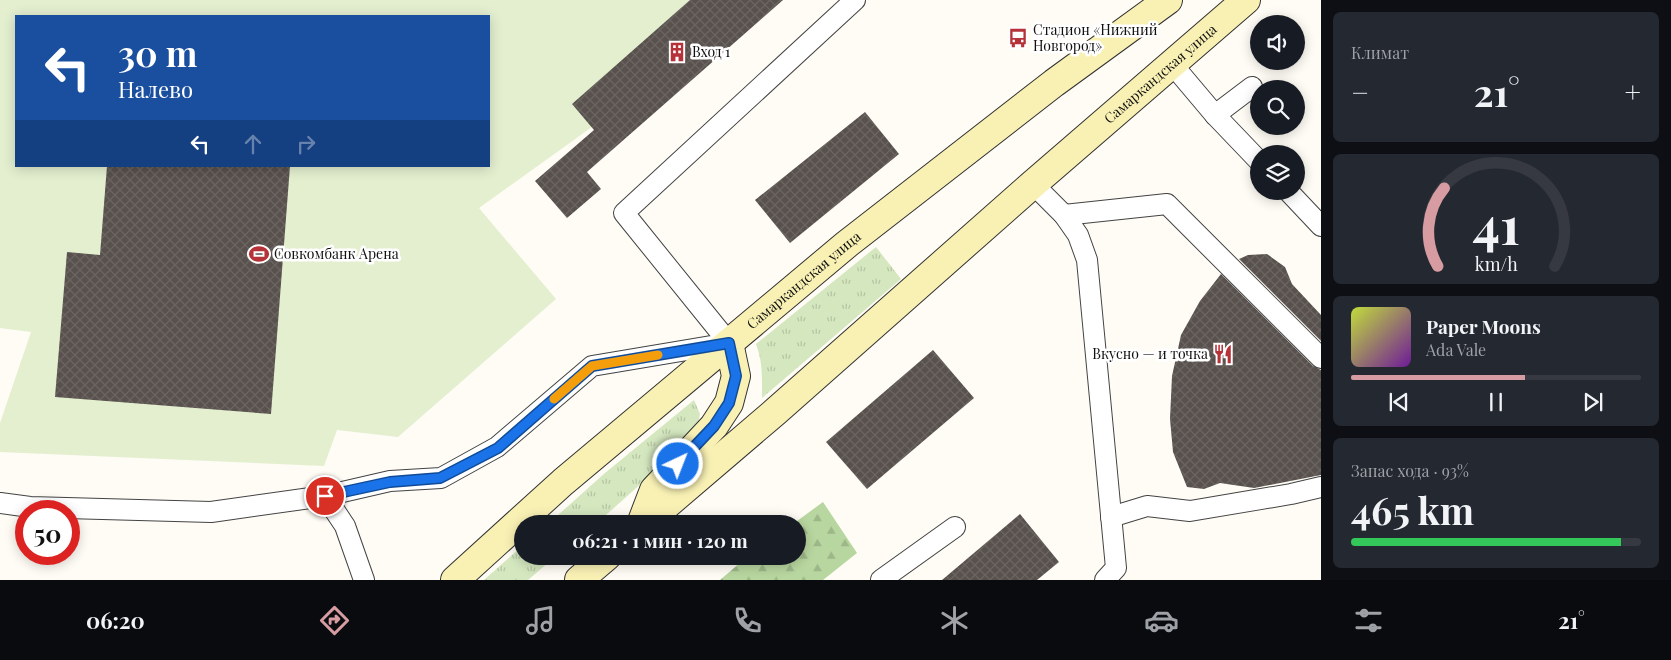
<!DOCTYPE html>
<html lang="ru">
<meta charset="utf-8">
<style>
body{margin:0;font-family:"Playfair Display",serif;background:#242831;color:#f1f3f6;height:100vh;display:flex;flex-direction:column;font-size:19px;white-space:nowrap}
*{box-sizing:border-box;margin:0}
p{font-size:16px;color:#9ea1a6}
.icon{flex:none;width:28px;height:28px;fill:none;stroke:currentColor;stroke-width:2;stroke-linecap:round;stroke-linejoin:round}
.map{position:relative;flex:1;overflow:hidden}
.sheet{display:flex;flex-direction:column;gap:12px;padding:12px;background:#0d0f14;width:350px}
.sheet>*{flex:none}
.top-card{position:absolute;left:15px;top:15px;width:475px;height:152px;border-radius:0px;box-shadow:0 2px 12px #0003;background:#1a4fa0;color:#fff;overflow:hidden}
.buttons{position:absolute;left:1250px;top:15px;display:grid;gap:10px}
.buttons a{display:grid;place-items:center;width:55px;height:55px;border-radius:50%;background:#171b24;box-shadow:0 2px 12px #0003;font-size:25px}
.speed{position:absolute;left:15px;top:500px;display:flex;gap:10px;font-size:25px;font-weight:700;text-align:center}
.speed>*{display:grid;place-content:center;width:65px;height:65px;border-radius:50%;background:#171b24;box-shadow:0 2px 12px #0003;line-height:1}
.speed .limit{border:8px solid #d22;background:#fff;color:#111}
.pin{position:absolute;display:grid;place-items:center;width:42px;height:42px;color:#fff;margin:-21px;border:2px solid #fff;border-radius:50%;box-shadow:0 1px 5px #0007}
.me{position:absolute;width:55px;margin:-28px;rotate:43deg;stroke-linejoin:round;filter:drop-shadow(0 0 4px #0008)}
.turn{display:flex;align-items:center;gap:18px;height:105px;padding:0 20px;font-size:22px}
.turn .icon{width:65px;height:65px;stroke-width:2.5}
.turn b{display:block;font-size:35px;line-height:42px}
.lanes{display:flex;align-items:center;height:48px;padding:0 20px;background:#0003;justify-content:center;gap:25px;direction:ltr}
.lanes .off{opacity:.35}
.big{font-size:38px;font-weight:700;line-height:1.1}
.sheet .widget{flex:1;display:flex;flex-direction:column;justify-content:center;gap:8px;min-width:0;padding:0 18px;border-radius:8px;background:#242831}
.sheet .dial{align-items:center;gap:0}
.dial svg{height:130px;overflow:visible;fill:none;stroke:#363941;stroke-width:7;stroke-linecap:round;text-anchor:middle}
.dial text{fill:#f1f3f6;stroke:none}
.song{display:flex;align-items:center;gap:15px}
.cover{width:60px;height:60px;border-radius:8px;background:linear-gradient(135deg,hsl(70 70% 55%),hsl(280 70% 35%))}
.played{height:5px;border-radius:2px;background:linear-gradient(90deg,#d69ca1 60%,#363941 60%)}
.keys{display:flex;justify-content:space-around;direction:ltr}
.heat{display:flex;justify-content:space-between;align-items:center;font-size:28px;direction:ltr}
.charge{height:8px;border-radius:4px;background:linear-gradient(90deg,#34c759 93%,#363941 0)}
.trip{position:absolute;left:514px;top:515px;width:292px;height:50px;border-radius:25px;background:#171b24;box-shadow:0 2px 12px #0003;font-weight:700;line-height:50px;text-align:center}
.tabs{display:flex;height:80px;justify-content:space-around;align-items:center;background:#090b0e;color:#9ea1a6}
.tabs .icon{width:35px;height:35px}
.tabs .active{color:#d69ca1}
.tabs b{font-size:22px;color:#f1f3f6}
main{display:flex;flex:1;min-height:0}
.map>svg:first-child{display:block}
.grass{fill:url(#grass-tufts)}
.forest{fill:url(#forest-firs)}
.pitch{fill:#e4efd0;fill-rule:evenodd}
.building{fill:url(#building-cross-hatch)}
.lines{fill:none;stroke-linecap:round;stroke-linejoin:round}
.service-casing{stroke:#434343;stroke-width:22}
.secondary-casing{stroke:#323232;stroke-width:30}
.service{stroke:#fff;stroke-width:20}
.secondary{stroke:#f9f1b4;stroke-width:28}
.route-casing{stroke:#114b97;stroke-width:12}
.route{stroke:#1a73e8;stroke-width:9}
.slow{stroke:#f59e0b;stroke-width:9}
.labels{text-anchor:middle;stroke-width:5;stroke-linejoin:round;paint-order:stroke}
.poi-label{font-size:14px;fill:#101010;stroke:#fff;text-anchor:start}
.street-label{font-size:14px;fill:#101010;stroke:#fff}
</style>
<main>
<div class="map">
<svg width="1321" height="580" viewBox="0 0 1321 580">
<defs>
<pattern id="grass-tufts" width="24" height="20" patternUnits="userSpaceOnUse" patternTransform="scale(1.25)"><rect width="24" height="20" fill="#d4e7bf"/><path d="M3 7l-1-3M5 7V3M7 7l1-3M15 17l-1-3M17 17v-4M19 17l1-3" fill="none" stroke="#b5c5a3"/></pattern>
<pattern id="forest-firs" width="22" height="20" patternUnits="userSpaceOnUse" patternTransform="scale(1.25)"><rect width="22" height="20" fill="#b8d69f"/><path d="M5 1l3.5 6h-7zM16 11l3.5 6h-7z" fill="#9db788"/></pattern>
<pattern id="building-cross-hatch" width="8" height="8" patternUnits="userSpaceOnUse" patternTransform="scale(1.25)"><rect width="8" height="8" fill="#58514d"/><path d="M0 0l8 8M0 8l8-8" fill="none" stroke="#6b6562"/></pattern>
</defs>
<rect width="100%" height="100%" fill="#fefcf4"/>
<g class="grass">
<path d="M876 247 901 279 762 398C762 379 763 362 756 344Z"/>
<polygon points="694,400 700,414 697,429 683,446 606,515 595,524 548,524 605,473"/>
<polygon points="522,546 522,556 556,556 528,580 484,580"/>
</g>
<polygon class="forest" points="823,502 857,553 823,580 720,580 748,556 798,556 798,524 793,524"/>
<path class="pitch" d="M0 0H783L592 127 479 208 556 299 398 437 337 430 324 466 0 452V423L31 332 0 328ZM16 16H489V166H16Z"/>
<g class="building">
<polygon points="690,0 783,0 587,172 601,189 567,218 535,181 594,130 572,104"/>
<polygon points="865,112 899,154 790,243 755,200"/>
<polygon points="107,166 290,166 271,414 55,397 67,252 100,255"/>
<polygon points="1267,254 1285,267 1292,284 1321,315 1321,341 1239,259 1248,255"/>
<polygon points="1221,274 1313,366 1321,370 1321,475 1254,488 1220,483 1204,489 1187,487 1173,452 1170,419 1172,376 1181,335 1200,301"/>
<polygon points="933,350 974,398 867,489 826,442"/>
<polygon points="1020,514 1059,562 1037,580 942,580"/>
</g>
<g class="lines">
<defs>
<g id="service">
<polyline points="1172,64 1215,115 1259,161"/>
<polyline points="1215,115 1252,87"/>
<polyline points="1033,184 1064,215 1078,235 1087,260 1116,568 1105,580"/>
<polyline points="1288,191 1321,226"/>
<polyline points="1064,215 1167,204 1321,358"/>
<polyline points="325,496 345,526 364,580"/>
<polyline points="0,503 30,507 211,512 325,496 390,481 441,478 497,447 592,366 729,343 624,213 855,0"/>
<polyline points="1111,517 1147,506 1190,511 1291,494 1321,487"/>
<polyline points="881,580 955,527"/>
</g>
<g id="secondary">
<polyline points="641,524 654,490 714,426 729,403 736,376 729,343"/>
<path id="s1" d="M644 524 775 412 1033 184 1246 0"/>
<path id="s2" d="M455 580 563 482 847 244 1054 83 1168 0"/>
<polyline points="579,580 607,556"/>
</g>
</defs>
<use href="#service" class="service-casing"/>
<use href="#secondary" class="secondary-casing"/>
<use href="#service" class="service"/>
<use href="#secondary" class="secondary"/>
</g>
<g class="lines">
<defs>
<polyline id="route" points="325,496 390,482 440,478 498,448 592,366 729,343 736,376 729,403 714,426 678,464"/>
</defs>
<use href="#route" class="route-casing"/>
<use href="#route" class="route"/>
<polyline class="slow" points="554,399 592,366 658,355"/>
</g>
<defs>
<symbol id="bus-bare" viewBox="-9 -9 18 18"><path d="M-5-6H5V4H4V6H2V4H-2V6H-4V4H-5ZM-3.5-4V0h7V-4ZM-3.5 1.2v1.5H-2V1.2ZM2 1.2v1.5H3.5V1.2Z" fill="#b63239" stroke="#fff" stroke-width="2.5" paint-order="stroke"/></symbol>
<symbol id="building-bare" viewBox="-9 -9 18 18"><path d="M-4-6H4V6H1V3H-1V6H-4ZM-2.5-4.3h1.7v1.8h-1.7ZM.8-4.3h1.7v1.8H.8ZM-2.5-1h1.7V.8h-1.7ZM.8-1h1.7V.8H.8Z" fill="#b63239" stroke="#fff" stroke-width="2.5" paint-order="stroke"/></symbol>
<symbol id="stadium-bare" viewBox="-9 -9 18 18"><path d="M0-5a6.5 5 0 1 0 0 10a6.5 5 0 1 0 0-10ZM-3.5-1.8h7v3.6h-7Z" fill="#b63239" stroke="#fff" stroke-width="2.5" paint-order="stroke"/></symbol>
<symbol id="restaurant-bare" viewBox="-9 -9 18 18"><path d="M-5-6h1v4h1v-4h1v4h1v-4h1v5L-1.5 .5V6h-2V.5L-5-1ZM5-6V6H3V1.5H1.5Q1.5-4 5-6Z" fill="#b63239" stroke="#fff" stroke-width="2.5" paint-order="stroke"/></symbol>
</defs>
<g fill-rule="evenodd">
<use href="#bus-bare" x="1004" y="24" width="28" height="28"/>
<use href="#building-bare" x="663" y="38" width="28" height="28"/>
<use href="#stadium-bare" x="245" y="240" width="28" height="28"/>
<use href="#restaurant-bare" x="1209" y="340" width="28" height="28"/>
</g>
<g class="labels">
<g class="poi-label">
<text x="1033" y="35">Стадион «Нижний<tspan x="1033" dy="16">Новгород»</tspan></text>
<text x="692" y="57">Вход 1</text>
<text x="274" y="259">Совкомбанк Арена</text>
<text x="1208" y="359" text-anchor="end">Вкусно — и точка</text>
</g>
<g class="street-label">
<text dy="5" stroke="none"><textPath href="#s1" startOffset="685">Самаркандская улица</textPath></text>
<text dy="5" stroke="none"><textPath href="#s2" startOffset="460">Самаркандская улица</textPath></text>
</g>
</g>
</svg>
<div class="buttons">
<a><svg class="icon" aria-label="sound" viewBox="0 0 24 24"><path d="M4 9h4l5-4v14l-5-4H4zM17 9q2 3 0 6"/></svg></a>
<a><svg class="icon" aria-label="search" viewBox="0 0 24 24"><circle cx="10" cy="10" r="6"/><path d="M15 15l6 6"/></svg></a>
<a><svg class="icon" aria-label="layers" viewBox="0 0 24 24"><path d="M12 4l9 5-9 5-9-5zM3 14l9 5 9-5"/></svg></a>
</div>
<div class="speed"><div class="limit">50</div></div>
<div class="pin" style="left:325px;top:496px;background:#d93025"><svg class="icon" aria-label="arrive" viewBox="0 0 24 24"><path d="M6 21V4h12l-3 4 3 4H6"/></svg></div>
<svg class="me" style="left:678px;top:464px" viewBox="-20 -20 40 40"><circle r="17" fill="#1a73e8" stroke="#fff" stroke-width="3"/><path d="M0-11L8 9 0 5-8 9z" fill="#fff"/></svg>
<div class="trip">06:21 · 1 мин · 120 m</div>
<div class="top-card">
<div class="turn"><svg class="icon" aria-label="left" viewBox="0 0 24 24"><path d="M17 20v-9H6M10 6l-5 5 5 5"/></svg><div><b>30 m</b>Налево</div></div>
<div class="lanes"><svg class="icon" aria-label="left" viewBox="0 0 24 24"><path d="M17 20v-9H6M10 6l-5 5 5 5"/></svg><svg class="icon off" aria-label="ahead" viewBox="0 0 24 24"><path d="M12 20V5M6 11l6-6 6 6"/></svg><svg class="icon off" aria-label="right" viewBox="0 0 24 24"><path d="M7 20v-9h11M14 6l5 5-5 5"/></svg></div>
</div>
</div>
<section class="sheet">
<div class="widget"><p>Климат</p>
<div class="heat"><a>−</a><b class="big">21°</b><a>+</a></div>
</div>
<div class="widget dial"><svg viewBox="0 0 100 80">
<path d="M14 69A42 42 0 1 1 86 69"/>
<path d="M14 69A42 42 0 0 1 18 21" stroke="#d69ca1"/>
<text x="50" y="56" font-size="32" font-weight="700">41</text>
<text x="50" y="72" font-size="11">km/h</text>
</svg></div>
<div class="widget">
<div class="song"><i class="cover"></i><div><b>Paper Moons</b><p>Ada Vale</p></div></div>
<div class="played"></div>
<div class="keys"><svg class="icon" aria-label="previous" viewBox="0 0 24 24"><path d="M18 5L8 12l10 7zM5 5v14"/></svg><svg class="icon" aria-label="pause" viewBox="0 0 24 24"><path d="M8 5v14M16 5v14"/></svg><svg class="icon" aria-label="next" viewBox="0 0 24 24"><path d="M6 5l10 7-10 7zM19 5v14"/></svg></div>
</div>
<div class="widget"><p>Запас хода · 93%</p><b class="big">465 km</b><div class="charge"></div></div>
</section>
</main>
<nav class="tabs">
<b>06:20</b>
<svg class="icon active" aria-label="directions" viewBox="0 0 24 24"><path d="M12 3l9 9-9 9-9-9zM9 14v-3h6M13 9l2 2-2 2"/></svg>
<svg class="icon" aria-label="music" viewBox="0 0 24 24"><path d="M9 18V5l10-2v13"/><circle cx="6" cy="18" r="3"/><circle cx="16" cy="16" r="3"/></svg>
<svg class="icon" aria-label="phone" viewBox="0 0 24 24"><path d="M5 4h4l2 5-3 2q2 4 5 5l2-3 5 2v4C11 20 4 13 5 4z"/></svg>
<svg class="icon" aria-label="climate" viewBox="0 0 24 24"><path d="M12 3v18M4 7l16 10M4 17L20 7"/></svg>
<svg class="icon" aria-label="car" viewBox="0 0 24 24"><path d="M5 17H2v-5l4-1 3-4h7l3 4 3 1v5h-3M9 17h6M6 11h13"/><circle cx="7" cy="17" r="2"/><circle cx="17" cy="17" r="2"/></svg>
<svg class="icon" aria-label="filters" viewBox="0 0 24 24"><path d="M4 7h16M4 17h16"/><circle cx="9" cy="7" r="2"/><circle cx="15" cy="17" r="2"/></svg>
<b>21°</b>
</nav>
